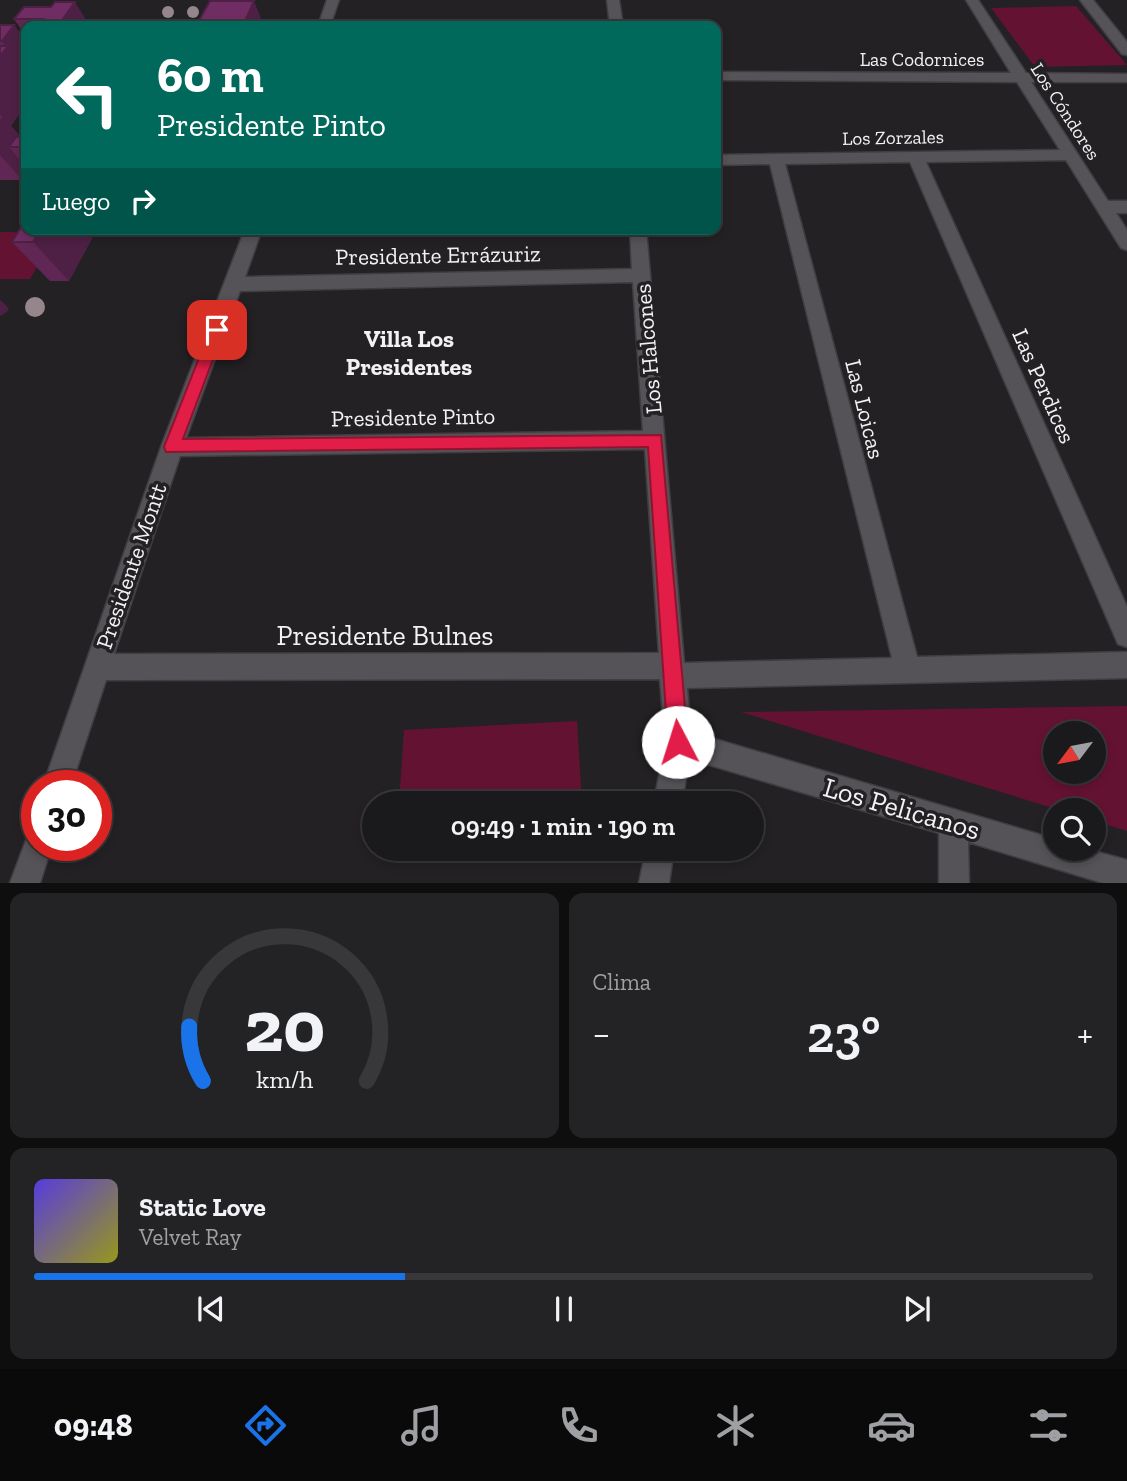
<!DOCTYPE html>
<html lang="es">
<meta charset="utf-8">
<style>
body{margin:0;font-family:"Zilla Slab",serif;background:#232224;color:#f1f3f6;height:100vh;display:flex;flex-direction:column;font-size:26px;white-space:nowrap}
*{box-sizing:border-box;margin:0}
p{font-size:23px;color:#9fa0a3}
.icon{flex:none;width:38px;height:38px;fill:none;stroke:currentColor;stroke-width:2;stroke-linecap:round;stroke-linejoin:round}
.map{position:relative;height:883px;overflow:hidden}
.drawer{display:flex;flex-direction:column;gap:10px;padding:10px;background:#0e0e0f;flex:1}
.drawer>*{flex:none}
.hud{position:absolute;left:21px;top:21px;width:700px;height:214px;border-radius:14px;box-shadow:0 4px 10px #0003,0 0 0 2px #38383a;background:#00695c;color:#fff;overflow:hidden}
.needle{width:46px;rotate:238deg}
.controls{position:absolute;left:1043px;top:721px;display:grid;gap:14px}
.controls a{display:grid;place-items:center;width:63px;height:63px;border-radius:50%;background:#1a191b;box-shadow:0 4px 10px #0003,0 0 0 2px #38383a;font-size:35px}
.speed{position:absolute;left:21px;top:770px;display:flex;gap:14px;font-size:35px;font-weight:700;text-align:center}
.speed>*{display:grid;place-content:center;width:91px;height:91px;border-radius:50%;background:#1a191b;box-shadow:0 4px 10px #0003,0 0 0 2px #38383a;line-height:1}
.speed .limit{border:10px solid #d22;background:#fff;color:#111}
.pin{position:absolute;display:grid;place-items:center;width:60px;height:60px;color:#fff;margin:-30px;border-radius:14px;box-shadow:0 4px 10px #0006}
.me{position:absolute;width:77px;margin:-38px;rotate:355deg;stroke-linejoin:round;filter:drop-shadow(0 0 5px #0008)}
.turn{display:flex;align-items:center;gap:24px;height:147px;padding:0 21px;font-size:32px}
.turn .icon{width:91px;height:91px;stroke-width:2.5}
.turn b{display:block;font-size:49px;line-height:60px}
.then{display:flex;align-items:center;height:66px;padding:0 21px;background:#0003;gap:14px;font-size:26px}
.big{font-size:52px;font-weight:600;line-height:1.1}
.drawer .tile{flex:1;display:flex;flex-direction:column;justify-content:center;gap:10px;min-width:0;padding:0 24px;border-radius:14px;background:#232224}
.drawer .dial{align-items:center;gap:0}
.dial svg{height:182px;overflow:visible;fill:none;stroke:#38383a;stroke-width:7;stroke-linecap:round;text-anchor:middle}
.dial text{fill:#f1f3f6;stroke:none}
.song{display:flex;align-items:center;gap:21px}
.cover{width:84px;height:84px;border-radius:10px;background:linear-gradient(135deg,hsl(250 70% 55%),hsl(60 70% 35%))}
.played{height:7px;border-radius:4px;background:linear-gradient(90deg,#1a73e8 35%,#38383a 35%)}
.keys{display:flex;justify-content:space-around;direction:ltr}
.heat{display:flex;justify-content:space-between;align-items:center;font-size:38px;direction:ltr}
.drawer .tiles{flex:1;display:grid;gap:10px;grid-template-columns:1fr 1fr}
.tile:last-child{grid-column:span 2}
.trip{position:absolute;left:362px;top:791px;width:402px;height:70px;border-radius:35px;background:#1a191b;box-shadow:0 4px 10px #0003,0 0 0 2px #38383a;font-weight:600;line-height:70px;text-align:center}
.menu{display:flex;height:112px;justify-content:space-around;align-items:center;background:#0a0a0b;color:#9fa0a3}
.menu .icon{width:49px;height:49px}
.menu .selected{color:#1a73e8}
.menu b{font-size:32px;color:#f1f3f6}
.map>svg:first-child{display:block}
.green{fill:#641232;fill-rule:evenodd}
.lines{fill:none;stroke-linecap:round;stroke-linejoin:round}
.minor-casing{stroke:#3f3d41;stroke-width:3}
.minor{fill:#555357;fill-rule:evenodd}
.tree{fill:#94868a}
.wall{fill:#602755}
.shaded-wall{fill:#4e2045}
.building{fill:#702d63;stroke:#4e2045;stroke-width:2}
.route{fill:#e11d48;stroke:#92132f;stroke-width:2}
.labels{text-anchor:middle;stroke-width:7;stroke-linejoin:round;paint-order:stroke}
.far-street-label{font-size:19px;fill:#f2f1f4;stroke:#232124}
.street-label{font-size:23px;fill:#f2f1f4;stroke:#232124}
.neighbourhood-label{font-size:24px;font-weight:bold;fill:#f2f1f4;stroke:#232124}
.near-street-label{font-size:28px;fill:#f2f1f4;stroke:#232124}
</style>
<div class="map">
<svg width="1127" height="883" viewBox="0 0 1127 883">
<rect width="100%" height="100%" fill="#232124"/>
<g class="green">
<polygon points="1076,6 1127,65 1035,67 991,8"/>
<polygon points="0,232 57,232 30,279 0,279"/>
<path d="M1127 706V831L1094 821V810H1059L741 712ZM1055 733H1094V772H1055Z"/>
<polygon points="577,721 582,803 399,803 404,730"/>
</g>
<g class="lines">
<defs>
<g id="minor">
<polygon points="327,0 339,0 330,26 318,26"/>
<polygon points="607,0 619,0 623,26 610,26"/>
<path d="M966 0H978L1026 73 1127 74V82H1031L1108 201H1127V213H1116L1127 230V250L1121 248 1066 160 926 162 1127 607V647L1118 644 910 162 785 164 917 657 1127 652V678L687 688 691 732 1055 839V849H1087L1127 860V883H1103L968 842 969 883H939V833L689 759 682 803H654L665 742 660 679 106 680 71 786H43L161 447 245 229H262L245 277 632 269 630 229H646L684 663 892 658 770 164 716 165V155L1060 150 1017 82 716 80V72L1011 73ZM633 282 643 431 186 438 240 291ZM645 449 659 653 114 654 180 456Z"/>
<polygon points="1080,0 1093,0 1127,42 1127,55 1122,54"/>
<polygon points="37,831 37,845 52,845 40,883 10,883 28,835"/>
<polygon points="646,849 674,849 669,883 639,883"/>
</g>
</defs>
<use href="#minor" class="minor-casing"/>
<use href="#minor" class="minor"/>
</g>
<g class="tree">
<circle cx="168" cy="12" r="6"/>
<circle cx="193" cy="12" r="6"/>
<circle cx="35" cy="307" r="10"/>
</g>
<g class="wall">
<polygon points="24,7 90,26 26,26 26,36 14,19"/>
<polygon points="0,25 14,25 26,42 26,104 11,126 21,137 26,137 26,173 22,180 0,180"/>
<polygon points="96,231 69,281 50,281 12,242"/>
</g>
<g class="shaded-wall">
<polygon points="254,1 264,26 243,26"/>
<polygon points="75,2 90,26 62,26 60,23"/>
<polygon points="14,25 26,42 26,104 11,126 26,144 9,147 26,167 26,173 22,180 0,155 0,120 2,117 0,114 0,56 6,48 2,41"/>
<polygon points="40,229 95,229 96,231 69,281 33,242"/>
<polygon points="0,300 6,305 9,310 1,316 0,315"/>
</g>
<g class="building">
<polygon points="210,1 254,1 243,26 196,26"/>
<polygon points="55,2 75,2 60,23 40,23 43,19 14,19 24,7 51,7"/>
<polygon points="146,23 144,26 134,26"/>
<polygon points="0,25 14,25 2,41 0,41"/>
<polygon points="0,46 8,46 0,56"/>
<polygon points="16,137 26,137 26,147 9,147"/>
<polygon points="26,219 26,229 40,229 33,242 12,242"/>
</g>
<polygon class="route" points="217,325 224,330 183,439 661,435 688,742 685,750 678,752 671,750 668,742 648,447 166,452 164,447 210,330"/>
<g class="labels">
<g class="far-street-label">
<text x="922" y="66">Las Codornices</text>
<text transform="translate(1066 111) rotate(57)" y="7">Los Cóndores</text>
<text transform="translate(893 137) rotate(-1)" y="7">Los Zorzales</text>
</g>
<g class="street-label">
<text transform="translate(438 255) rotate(-1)" y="8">Presidente Errázuriz</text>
<text transform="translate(648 349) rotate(-95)" y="8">Los Halcones</text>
<text transform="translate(1044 386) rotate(66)" y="8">Las Perdices</text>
<text transform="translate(865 409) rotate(76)" y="8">Las Loicas</text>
<text transform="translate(413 417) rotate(-1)" y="8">Presidente Pinto</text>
<text transform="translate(131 566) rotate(-71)" y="8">Presidente Montt</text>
</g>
<g class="neighbourhood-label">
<text x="409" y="347">Villa Los<tspan x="409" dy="28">Presidentes</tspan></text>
</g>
<g class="near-street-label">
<text x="385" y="645">Presidente Bulnes</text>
<text transform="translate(902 808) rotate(16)" y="10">Los Pelicanos</text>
</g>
</g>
</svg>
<div class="controls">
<a><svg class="needle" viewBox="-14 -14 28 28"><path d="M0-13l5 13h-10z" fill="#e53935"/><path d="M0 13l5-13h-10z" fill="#9fa0a3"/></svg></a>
<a><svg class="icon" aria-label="search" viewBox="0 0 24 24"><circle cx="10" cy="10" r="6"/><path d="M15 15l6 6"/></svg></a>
</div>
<div class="speed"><div class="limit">30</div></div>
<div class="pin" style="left:217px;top:330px;background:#d93025"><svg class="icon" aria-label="arrive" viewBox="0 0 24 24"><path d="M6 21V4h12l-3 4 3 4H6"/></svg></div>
<svg class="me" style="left:678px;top:742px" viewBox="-20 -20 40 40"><circle r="19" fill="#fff"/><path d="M0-13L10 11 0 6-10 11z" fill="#e11d48"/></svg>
<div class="trip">09:49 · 1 min · 190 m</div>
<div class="hud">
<div class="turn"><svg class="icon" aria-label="left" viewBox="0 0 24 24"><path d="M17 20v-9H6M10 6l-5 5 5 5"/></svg><div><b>60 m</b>Presidente Pinto</div></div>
<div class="then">Luego<svg class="icon" aria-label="right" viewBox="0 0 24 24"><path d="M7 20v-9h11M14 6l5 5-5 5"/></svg></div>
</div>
</div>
<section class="drawer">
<div class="tiles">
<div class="tile dial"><svg viewBox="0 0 100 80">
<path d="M14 69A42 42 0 1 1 86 69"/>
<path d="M14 69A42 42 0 0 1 8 45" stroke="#1a73e8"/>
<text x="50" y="56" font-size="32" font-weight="700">20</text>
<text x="50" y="72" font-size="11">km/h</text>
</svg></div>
<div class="tile"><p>Clima</p>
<div class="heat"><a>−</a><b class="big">23°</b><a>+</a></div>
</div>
<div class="tile">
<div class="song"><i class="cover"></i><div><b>Static Love</b><p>Velvet Ray</p></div></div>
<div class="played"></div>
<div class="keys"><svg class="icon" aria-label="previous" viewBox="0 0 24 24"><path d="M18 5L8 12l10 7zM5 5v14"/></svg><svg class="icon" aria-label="pause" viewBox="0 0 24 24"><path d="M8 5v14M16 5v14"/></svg><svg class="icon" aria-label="next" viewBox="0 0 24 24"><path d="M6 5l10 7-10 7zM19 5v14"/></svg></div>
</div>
</div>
</section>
<nav class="menu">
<b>09:48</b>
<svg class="icon selected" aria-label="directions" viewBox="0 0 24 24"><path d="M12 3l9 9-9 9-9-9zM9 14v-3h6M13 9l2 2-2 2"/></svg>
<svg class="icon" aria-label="music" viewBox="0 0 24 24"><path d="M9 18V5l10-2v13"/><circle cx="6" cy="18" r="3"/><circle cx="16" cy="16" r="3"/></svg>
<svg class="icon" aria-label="phone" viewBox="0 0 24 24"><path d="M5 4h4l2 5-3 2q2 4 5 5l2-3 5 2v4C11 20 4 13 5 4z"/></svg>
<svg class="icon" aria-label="climate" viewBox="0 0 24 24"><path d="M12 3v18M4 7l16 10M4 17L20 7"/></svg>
<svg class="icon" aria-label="car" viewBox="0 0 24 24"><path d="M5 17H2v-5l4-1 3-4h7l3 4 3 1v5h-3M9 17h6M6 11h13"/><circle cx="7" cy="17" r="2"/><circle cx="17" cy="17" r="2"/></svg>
<svg class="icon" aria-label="filters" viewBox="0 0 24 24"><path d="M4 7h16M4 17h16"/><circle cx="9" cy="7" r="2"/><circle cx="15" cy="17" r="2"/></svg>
</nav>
